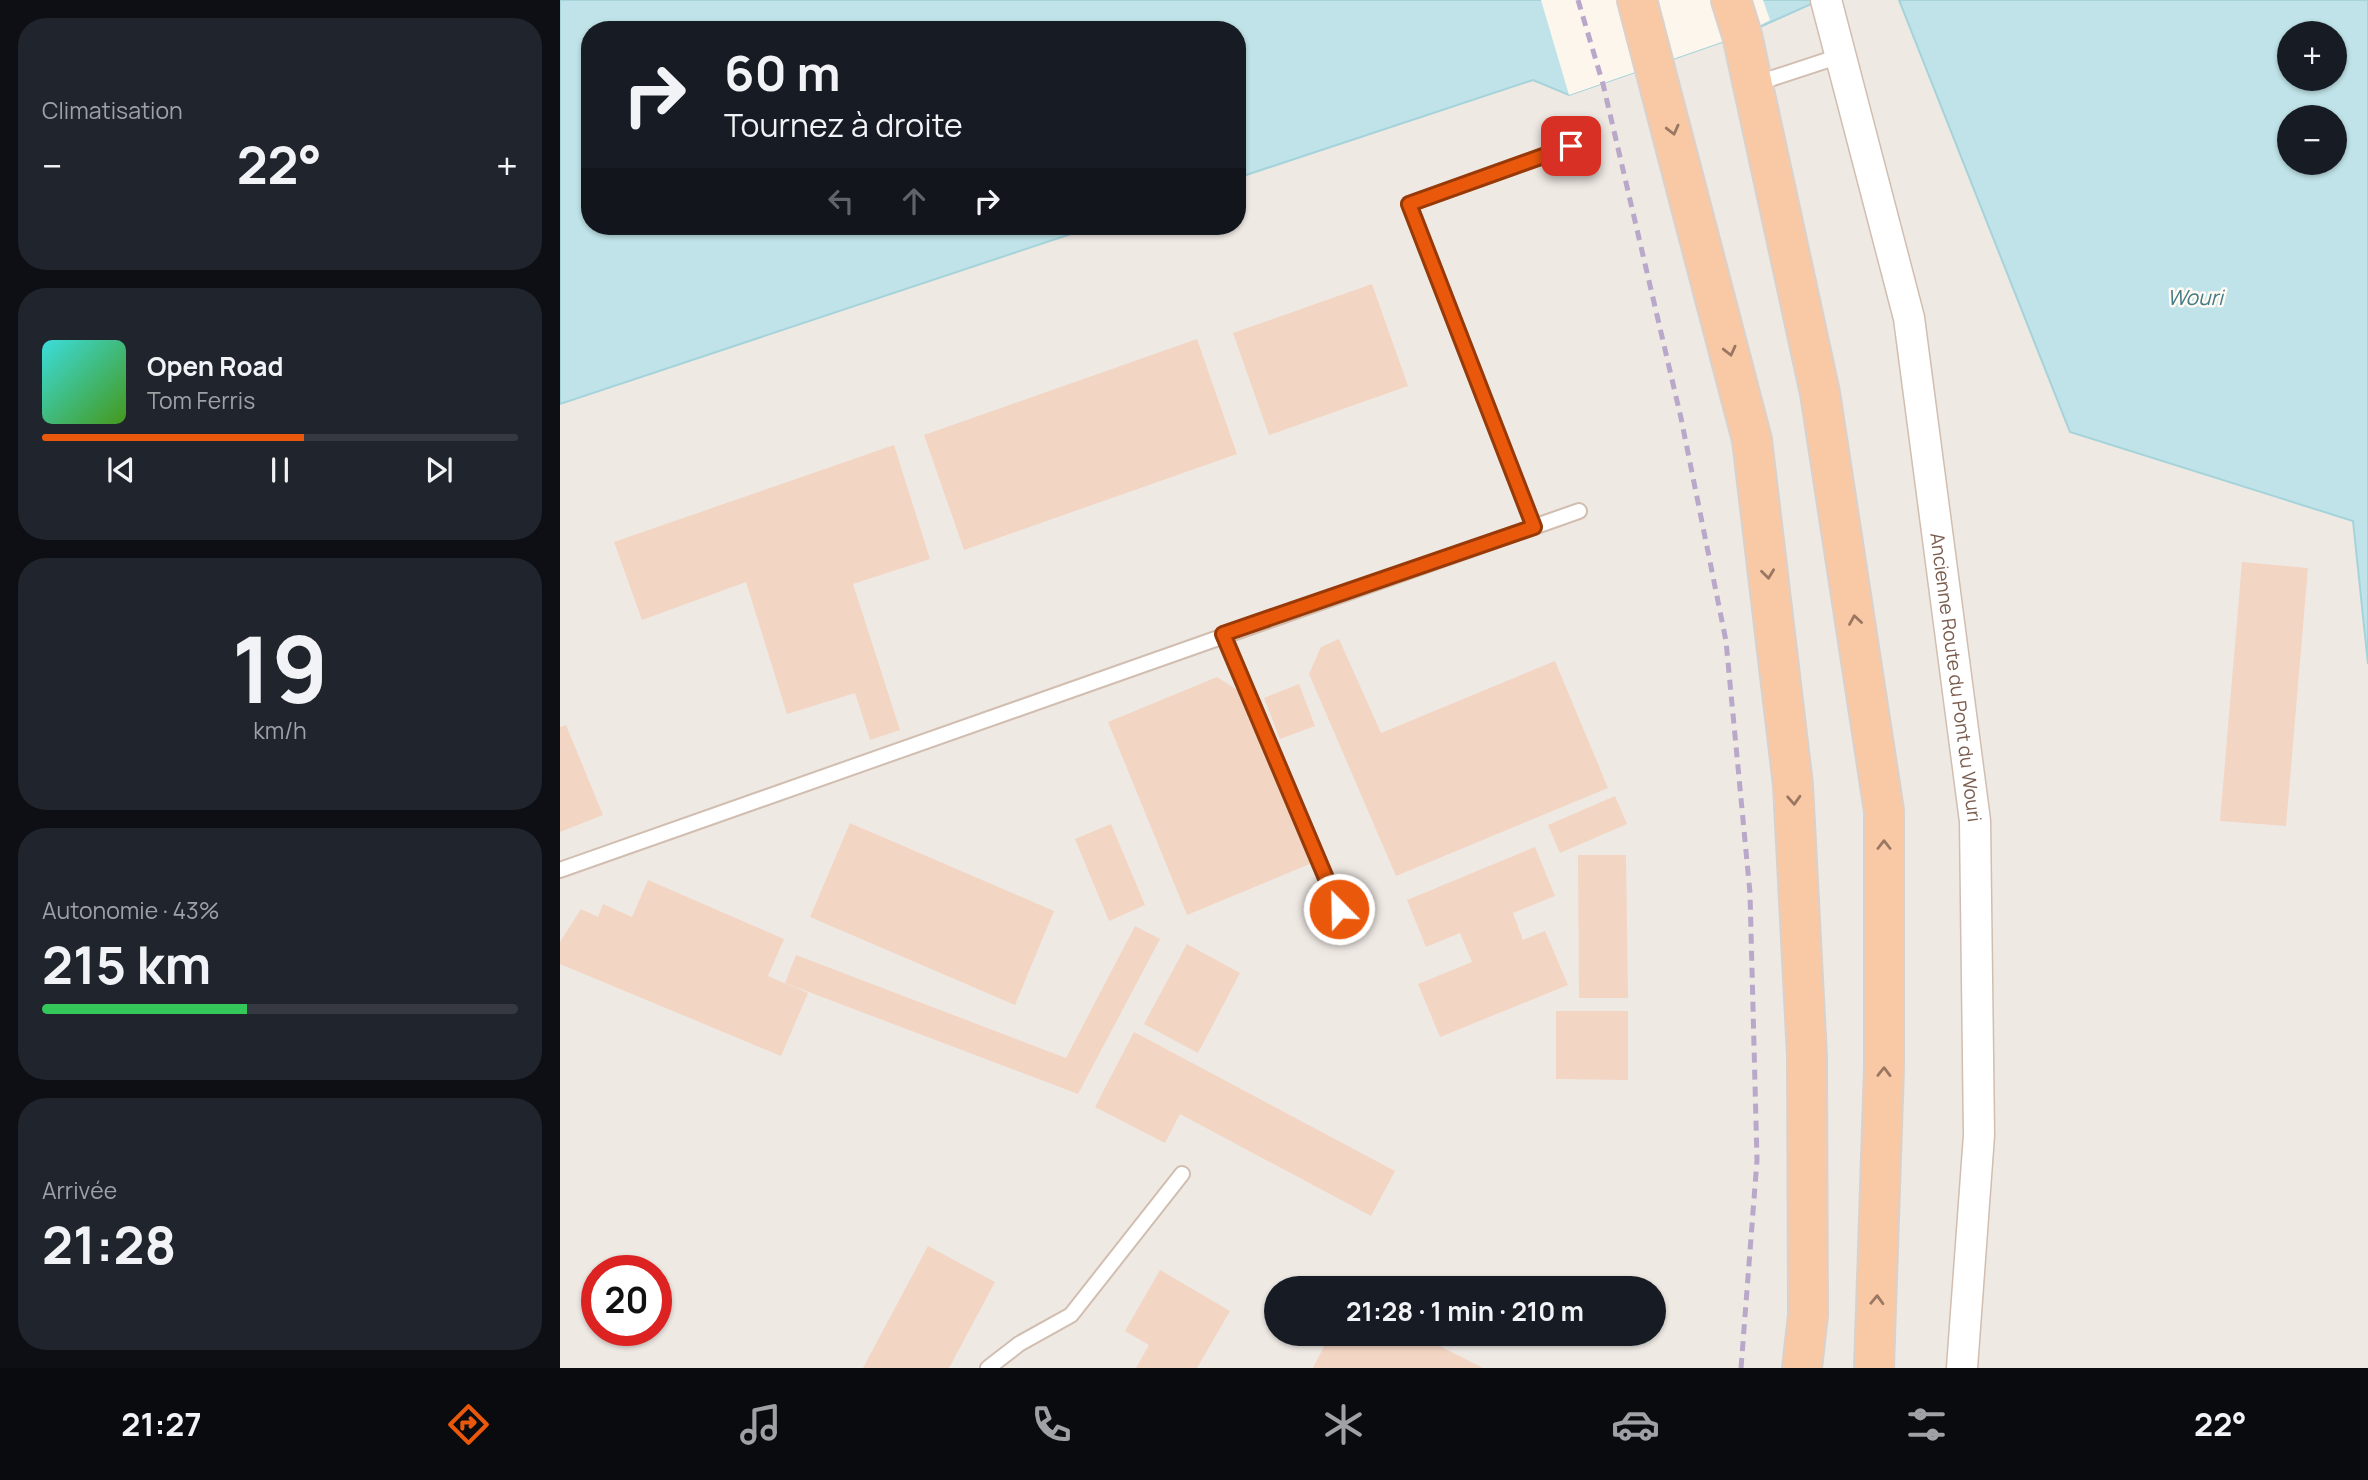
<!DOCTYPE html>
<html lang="fr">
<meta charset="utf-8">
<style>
body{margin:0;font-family:Manrope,sans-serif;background:#20242c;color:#f1f3f6;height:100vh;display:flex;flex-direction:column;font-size:26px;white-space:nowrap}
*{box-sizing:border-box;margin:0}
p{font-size:23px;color:#9ea1a6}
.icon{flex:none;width:38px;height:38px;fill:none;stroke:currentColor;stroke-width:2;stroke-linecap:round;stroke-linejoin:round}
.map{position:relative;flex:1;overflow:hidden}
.side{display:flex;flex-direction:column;gap:18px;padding:18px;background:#0d0f14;width:560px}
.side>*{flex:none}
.hud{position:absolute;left:21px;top:21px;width:665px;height:214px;border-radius:28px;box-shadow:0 2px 5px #0004;background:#171b24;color:#f1f3f6;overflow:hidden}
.controls{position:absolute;left:1717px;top:21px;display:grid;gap:14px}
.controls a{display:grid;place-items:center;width:70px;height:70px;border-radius:50%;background:#171b24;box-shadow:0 2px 5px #0004;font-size:35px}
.speed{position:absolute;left:21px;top:1255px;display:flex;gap:14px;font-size:35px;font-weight:700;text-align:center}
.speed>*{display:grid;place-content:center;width:91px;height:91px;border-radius:50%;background:#171b24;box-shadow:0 2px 5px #0004;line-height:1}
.speed .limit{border:10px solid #d22;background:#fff;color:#111}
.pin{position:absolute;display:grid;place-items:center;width:60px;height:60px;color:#fff;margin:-30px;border-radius:14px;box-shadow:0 4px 10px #0006}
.me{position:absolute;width:77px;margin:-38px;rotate:337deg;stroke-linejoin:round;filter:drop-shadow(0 0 5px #0008)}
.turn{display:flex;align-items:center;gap:24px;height:147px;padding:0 28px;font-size:32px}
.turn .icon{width:91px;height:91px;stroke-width:2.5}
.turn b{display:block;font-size:49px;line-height:60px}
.lanes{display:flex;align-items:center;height:66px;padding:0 28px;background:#0003;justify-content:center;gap:35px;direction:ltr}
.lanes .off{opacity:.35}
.big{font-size:52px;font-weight:700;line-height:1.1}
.side .tile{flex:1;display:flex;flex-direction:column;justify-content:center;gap:10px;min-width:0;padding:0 24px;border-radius:28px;background:#20242c}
.side .dial{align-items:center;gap:0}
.dial b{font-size:91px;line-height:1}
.song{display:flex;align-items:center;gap:21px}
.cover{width:84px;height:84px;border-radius:10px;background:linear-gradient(135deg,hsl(180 70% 55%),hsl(100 70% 35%))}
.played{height:7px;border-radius:4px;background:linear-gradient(90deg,#ea580c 55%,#363941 55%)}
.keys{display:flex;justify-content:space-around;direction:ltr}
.heat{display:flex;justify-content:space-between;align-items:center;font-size:38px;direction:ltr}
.charge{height:10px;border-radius:5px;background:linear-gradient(90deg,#34c759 43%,#363941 0)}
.trip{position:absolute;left:704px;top:1276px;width:402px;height:70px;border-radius:35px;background:#171b24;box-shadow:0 2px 5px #0004;font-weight:700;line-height:70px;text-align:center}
.tab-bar{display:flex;height:112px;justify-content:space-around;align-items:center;background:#090b0e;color:#9ea1a6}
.tab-bar .icon{width:49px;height:49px}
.tab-bar .active{color:#ea580c}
.tab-bar b{font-size:32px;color:#f1f3f6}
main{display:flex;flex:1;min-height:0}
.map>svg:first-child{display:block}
.industrial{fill:#efe9e4;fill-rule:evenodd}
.water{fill:#bfe3e8;stroke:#a5d3da;stroke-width:2;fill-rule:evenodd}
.pier{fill:#fdf6ec}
.building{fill:#f3d5c3}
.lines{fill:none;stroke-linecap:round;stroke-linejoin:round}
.service-casing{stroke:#d1beb0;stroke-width:18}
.minor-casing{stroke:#d1beb0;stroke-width:33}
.trunk-casing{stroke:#dad1cd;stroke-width:42}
.service{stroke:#fff;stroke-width:14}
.minor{stroke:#fff;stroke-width:30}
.trunk{stroke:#f9c8a4;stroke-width:38}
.rail{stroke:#b9a8c9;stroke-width:5;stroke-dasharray:10 7;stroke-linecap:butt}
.oneway{stroke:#9a7763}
.route-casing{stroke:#983908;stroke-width:18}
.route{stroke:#ea580c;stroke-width:12}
.labels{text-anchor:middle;stroke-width:5;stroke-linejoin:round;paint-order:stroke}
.street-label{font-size:19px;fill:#7a5c4d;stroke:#fffaf3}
.water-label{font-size:21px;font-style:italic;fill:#437c86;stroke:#fffaf3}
</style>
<main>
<section class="side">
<div class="tile"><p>Climatisation</p>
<div class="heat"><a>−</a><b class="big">22°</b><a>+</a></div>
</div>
<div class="tile">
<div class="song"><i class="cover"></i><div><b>Open Road</b><p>Tom Ferris</p></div></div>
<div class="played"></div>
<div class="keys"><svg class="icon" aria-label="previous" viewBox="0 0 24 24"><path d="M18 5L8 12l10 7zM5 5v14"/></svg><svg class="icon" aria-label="pause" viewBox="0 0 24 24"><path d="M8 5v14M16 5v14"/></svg><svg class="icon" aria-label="next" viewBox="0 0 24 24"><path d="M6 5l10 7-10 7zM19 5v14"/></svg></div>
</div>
<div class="tile dial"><b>19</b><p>km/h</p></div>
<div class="tile"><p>Autonomie · 43%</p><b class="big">215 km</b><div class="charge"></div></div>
<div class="tile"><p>Arrivée</p><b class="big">21:28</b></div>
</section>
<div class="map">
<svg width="1808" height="1368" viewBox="0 0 1808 1368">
<rect width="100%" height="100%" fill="#fdf6ec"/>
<path class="industrial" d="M1260 0H1339L1510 431 1793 521 1808 665V1368H0V404L535 226H677V178L973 80 1010 95 1182 35ZM37 1270H96V1330H37ZM716 1288H1094V1334H716Z"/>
<g class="water">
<polygon points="0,0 1260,0 1182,35 1009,95 973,80 677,178 677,30 30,30 30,226 535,226 0,404"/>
<path d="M1339 0H1808V664L1793 521 1510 432ZM1729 33H1774V79H1729ZM1729 117H1774V163H1729Z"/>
</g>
<polygon class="pier" points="981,0 1203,0 1210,20 1182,35 1009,95"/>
<g class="building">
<polygon points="812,284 848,386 709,435 673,333"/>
<polygon points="637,339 677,454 404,550 364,435"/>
<polygon points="334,445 370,559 293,584 340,730 310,740 295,693 227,714 186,582 82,620 54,542"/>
<polygon points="1682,562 1748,568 1726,826 1660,821"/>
<polygon points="779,639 821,733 995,661 1048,788 836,876 749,674 761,647"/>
<polygon points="657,677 682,693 752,863 627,915 548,722"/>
<polygon points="739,684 755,726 720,739 704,698"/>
<polygon points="6,725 43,815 0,832 0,727"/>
<polygon points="1055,796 1067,824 1000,853 988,825"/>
<polygon points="290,823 494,911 455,1005 250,917"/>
<polygon points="551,824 585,905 549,921 515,839"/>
<polygon points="975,847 995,896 953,913 963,940 985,931 1008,985 880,1037 858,984 912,962 900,933 866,947 847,900"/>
<polygon points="1018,855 1066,855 1068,998 1019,998"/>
<polygon points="88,880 224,939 208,976 248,993 221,1056 0,964 0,942 21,909 38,917 43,904 72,917"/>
<polygon points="575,926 600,939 518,1094 225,983 236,955 506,1058"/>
<polygon points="627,944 680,973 638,1053 584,1024"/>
<polygon points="996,1011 1068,1011 1068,1080 996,1079"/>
<polygon points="574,1032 835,1171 811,1216 620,1114 605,1143 535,1107"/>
<polygon points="368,1246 435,1282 389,1368 303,1368"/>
<polygon points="600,1270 670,1311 637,1368 576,1368 589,1345 565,1331"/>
<polygon points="770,1334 856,1334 923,1368 753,1368"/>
</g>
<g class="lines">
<defs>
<g id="service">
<polyline points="1210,79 1280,56"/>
<polyline points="974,527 849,204 1011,146"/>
<polyline points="663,634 779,909"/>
<polyline points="0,870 1019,511"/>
<polyline points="428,1368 459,1344 511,1315 622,1174"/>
</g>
<g id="minor">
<path id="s1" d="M1266 0 1349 318 1415 821 1419 1135 1402 1368"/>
</g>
<g id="trunk">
<polyline points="1077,0 1192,440 1233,785 1247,1056 1248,1315 1242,1368"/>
<polyline points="1171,0 1182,35 1260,393 1324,811 1324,1068 1314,1368"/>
</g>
</defs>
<use href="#service" class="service-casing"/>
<use href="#minor" class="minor-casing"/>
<use href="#trunk" class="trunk-casing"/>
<use href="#service" class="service"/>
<use href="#minor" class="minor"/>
<use href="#trunk" class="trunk"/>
<polyline class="rail" points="1018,0 1043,84 1121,418 1166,641 1190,893 1197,1160 1181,1368"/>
</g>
<defs><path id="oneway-chevron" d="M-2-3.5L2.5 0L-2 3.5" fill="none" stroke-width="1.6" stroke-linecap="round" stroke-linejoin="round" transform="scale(1.75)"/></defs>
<g class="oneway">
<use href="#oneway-chevron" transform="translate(1113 130) rotate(76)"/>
<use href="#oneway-chevron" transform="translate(1170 351) rotate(76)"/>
<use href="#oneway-chevron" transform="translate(1208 574) rotate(83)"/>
<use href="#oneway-chevron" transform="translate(1295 620) rotate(-99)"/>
<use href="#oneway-chevron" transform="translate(1234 800) rotate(87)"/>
<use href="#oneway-chevron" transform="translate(1324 845) rotate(-90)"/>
<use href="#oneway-chevron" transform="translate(1324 1072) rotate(-89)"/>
<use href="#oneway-chevron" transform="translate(1317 1300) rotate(-88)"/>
</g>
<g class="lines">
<defs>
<polyline id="route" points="779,909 663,634 974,527 849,204 1011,146"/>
</defs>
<use href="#route" class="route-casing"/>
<use href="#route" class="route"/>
</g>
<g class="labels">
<g class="street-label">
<text dy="7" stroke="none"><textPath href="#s1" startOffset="691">Ancienne Route du Pont du Wouri</textPath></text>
</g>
<g class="water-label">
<text x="1635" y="305">Wouri</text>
</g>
</g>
</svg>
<div class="controls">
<a>+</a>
<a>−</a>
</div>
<div class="speed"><div class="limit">20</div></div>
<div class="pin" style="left:1011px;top:146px;background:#d93025"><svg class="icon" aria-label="arrive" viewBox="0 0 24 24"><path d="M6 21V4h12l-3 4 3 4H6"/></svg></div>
<svg class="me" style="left:779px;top:909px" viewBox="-20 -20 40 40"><circle r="17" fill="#ea580c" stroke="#fff" stroke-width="3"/><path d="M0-11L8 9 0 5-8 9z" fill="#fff"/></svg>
<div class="trip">21:28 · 1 min · 210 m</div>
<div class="hud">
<div class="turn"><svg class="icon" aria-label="right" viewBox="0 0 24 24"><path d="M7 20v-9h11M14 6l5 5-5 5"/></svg><div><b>60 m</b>Tournez à droite</div></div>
<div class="lanes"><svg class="icon off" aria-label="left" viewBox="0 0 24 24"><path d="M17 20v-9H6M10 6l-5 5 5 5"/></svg><svg class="icon off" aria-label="ahead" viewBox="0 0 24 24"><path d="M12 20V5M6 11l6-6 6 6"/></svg><svg class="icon" aria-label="right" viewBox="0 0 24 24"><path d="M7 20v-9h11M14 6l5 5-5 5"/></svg></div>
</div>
</div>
</main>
<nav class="tab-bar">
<b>21:27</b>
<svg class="icon active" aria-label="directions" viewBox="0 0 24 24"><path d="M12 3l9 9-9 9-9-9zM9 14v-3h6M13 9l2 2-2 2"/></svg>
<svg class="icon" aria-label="music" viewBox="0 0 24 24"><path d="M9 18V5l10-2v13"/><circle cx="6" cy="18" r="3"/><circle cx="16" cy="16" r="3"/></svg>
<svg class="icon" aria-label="phone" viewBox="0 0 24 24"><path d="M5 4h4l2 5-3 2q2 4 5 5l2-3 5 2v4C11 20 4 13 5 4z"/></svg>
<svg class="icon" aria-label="climate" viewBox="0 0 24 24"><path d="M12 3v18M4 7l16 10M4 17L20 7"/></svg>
<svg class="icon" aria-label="car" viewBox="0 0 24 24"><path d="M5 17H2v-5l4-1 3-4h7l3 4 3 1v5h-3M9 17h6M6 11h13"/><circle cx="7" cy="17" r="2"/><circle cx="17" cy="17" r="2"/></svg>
<svg class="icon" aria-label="filters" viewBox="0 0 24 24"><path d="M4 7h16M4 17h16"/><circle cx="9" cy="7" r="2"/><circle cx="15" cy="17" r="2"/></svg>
<b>22°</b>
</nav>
